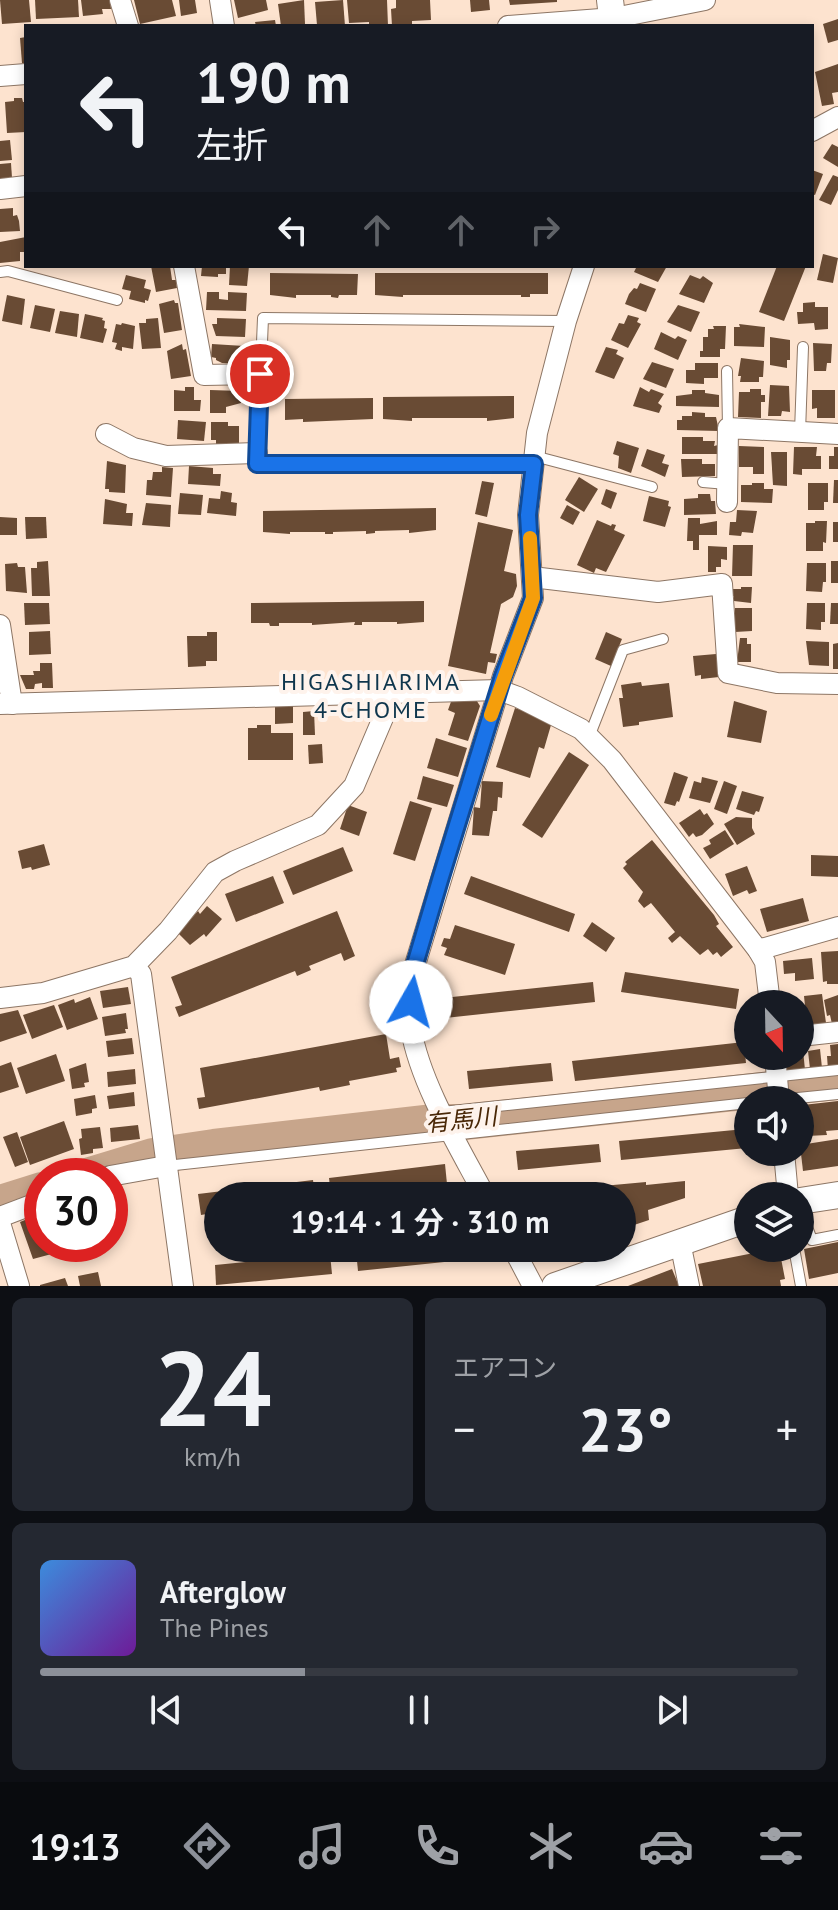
<!DOCTYPE html>
<html lang="ja">
<meta charset="utf-8">
<style>
body{margin:0;font-family:"PT Sans","Noto Sans JP",sans-serif;background:#242831;color:#f1f3f6;height:100vh;display:flex;flex-direction:column;font-size:30px;white-space:nowrap}
*{box-sizing:border-box;margin:0}
p{font-size:26px;color:#9ea1a6}
.icon{flex:none;width:44px;height:44px;fill:none;stroke:currentColor;stroke-width:2;stroke-linecap:round;stroke-linejoin:round}
.map{position:relative;height:1286px;overflow:hidden}
.drawer{display:flex;flex-direction:column;gap:12px;padding:12px;background:#0d0f14;flex:1}
.drawer>*{flex:none}
.banner{position:absolute;left:24px;top:24px;width:790px;height:244px;border-radius:0px;box-shadow:0 4px 12px #0003;background:#171b24;color:#f1f3f6;overflow:hidden}
.needle{width:52px;rotate:158deg}
.controls{position:absolute;left:734px;top:990px;display:grid;gap:16px}
.controls a{display:grid;place-items:center;width:80px;height:80px;border-radius:50%;background:#171b24;box-shadow:0 4px 12px #0003;font-size:40px}
.speed{position:absolute;left:24px;top:1158px;display:flex;gap:16px;font-size:40px;font-weight:700;text-align:center}
.speed>*{display:grid;place-content:center;width:104px;height:104px;border-radius:50%;background:#171b24;box-shadow:0 4px 12px #0003;line-height:1}
.speed .limit{border:12px solid #d22;background:#fff;color:#111}
.pin{position:absolute;display:grid;place-items:center;width:68px;height:68px;color:#fff;margin:-34px;border:4px solid #fff;border-radius:50%;box-shadow:0 2px 8px #0007}
.me{position:absolute;width:88px;margin:-44px;rotate:7deg;stroke-linejoin:round;filter:drop-shadow(0 0 6px #0008)}
.turn{display:flex;align-items:center;gap:28px;height:168px;padding:0 40px;font-size:36px}
.turn .icon{width:104px;height:104px;stroke-width:2.5}
.turn b{display:block;font-size:56px;line-height:68px}
.lanes{display:flex;align-items:center;height:76px;padding:0 40px;background:#0003;justify-content:center;gap:40px;direction:ltr}
.lanes .off{opacity:.35}
.big{font-size:60px;font-weight:700;line-height:1.1}
.drawer .tile{flex:1;display:flex;flex-direction:column;justify-content:center;gap:12px;min-width:0;padding:0 28px;border-radius:12px;background:#242831}
.drawer .dial{align-items:center;gap:0}
.dial b{font-size:104px;line-height:1}
.song{display:flex;align-items:center;gap:24px}
.cover{width:96px;height:96px;border-radius:12px;background:linear-gradient(135deg,hsl(210 70% 55%),hsl(280 70% 35%))}
.played{height:8px;border-radius:4px;background:linear-gradient(90deg,#8c9099 35%,#363941 35%)}
.keys{display:flex;justify-content:space-around;direction:ltr}
.heat{display:flex;justify-content:space-between;align-items:center;font-size:44px;direction:ltr}
.drawer .tiles{flex:1;display:grid;gap:12px;grid-template-columns:1fr 1fr}
.tile:last-child{grid-column:span 2}
.trip{position:absolute;left:204px;top:1182px;width:432px;height:80px;border-radius:40px;background:#171b24;box-shadow:0 4px 12px #0003;font-weight:700;line-height:80px;text-align:center}
.tabs{display:flex;height:128px;justify-content:space-around;align-items:center;background:#090b0e;color:#9ea1a6}
.tabs .icon{width:56px;height:56px}
.tabs .on{color:#8c9099}
.tabs b{font-size:36px;color:#f1f3f6}
.map>svg:first-child{display:block}
.lines{fill:none;stroke-linecap:round;stroke-linejoin:round}
.river{stroke:#c7a58b;stroke-width:36}
.building{fill:#694b34}
.service-casing{stroke:#8d7665;stroke-width:12}
.minor-casing{stroke:#8d7665;stroke-width:22}
.tertiary-casing{stroke:#8d7665;stroke-width:28}
.service{stroke:#fff;stroke-width:10}
.minor{stroke:#fff;stroke-width:20}
.tertiary{stroke:#fff;stroke-width:26}
.route-casing{stroke:#114b97;stroke-width:20}
.route{stroke:#1a73e8;stroke-width:14}
.slow{stroke:#f59e0b;stroke-width:14}
.labels{text-anchor:middle;stroke-width:8;stroke-linejoin:round;paint-order:stroke}
.neighbourhood-label{font-size:24px;letter-spacing:2px;fill:#0e364d;stroke:#fef3ec}
.water-label{font-size:24px;font-style:italic;fill:#4a2807;stroke:#fef3ec}
</style>
<div class="map">
<svg width="838" height="1286" viewBox="0 0 838 1286">
<rect width="100%" height="100%" fill="#fde3cf"/>
<g class="lines">
<g class="river">
<polyline points="87,1176 153,1156 214,1147 434,1122 464,1122 838,1082"/>
<polyline points="0,1203 42,1190"/>
</g>
</g>
<g class="building">
<polygon points="0,0 29,0 31,22 2,24"/>
<polygon points="35,0 78,0 79,17 36,19"/>
<polygon points="81,0 110,0 111,9 102,9 103,14 83,16"/>
<polygon points="134,0 172,0 176,16 140,24"/>
<polygon points="179,0 195,0 197,13 181,16"/>
<polygon points="234,0 266,0 268,10 238,18"/>
<polygon points="304,0 305,24 281,26 278,4"/>
<polygon points="343,0 345,26 317,25 315,2"/>
<polygon points="347,0 387,0 388,26 369,26 369,22 349,23"/>
<polygon points="396,0 430,0 431,20 412,21 412,26 392,26 391,9 396,8"/>
<polygon points="470,0 489,0 490,10 471,12"/>
<polygon points="509,0 557,0 557,2 510,5"/>
<polygon points="838,19 838,40 828,43 823,24"/>
<polygon points="275,20 276,26 256,26 255,22"/>
<polygon points="26,37 26,63 22,63 20,38"/>
<polygon points="838,64 838,92 832,93 834,104 822,106 815,72"/>
<polygon points="14,98 22,98 23,102 26,102 26,132 7,133 5,102 14,101"/>
<polygon points="10,140 12,160 0,161 0,141"/>
<polygon points="832,144 838,147 838,167 823,158"/>
<polygon points="11,163 12,178 0,179 0,164"/>
<polygon points="812,170 823,174 815,195 812,194"/>
<polygon points="833,175 838,177 838,190 831,205 819,200"/>
<polygon points="13,208 13,216 17,215 19,221 20,231 0,232 0,209"/>
<polygon points="26,237 26,252 20,252 20,261 0,263 0,242"/>
<polygon points="823,254 838,258 833,283 817,280"/>
<polygon points="151,266 170,266 172,280 176,280 177,288 156,292"/>
<polygon points="202,266 226,266 226,274 218,274 218,277 201,276"/>
<polygon points="230,266 249,266 247,286 229,285"/>
<polygon points="637,266 667,266 658,282 634,272"/>
<polygon points="777,266 806,266 784,321 759,312"/>
<polygon points="270,273 358,274 357,295 339,295 338,298 331,297 331,295 296,295 296,298 270,295"/>
<polygon points="375,273 548,273 548,294 530,294 530,297 521,297 521,295 403,295 403,297 375,295"/>
<polygon points="126,275 146,280 144,288 151,290 148,301 145,300 145,303 129,299 131,291 122,289"/>
<polygon points="690,275 700,279 703,276 713,283 704,303 679,294"/>
<polygon points="640,283 656,289 646,312 625,304 629,294 634,288 637,289"/>
<polygon points="207,292 219,292 219,299 228,300 228,292 247,293 246,311 206,310"/>
<polygon points="7,295 25,299 22,325 2,321"/>
<polygon points="174,300 175,303 178,303 182,330 164,333 159,304"/>
<polygon points="815,302 815,307 828,307 828,329 815,330 814,323 798,324 797,312 803,312 803,303"/>
<polygon points="35,305 55,309 50,332 30,328"/>
<polygon points="678,305 700,312 691,332 667,322"/>
<polygon points="60,311 79,314 77,337 55,333"/>
<polygon points="85,314 103,318 102,320 105,321 104,328 107,329 103,343 80,338"/>
<polygon points="628,315 639,318 637,322 641,324 628,348 611,340 619,323 624,324"/>
<polygon points="158,318 161,348 142,349 139,323 146,323 146,319"/>
<polygon points="217,318 246,319 245,337 216,336 212,324 217,324"/>
<polygon points="122,323 135,326 133,349 122,347 122,351 115,349 117,343 112,342 116,324 121,325"/>
<polygon points="739,324 765,327 764,347 734,346 734,327 740,327"/>
<polygon points="713,326 726,326 725,349 720,349 720,357 700,357 700,351 703,351 703,337 708,337 708,329 714,329"/>
<polygon points="661,332 675,339 678,336 687,340 678,360 654,349"/>
<polygon points="770,337 790,340 790,360 787,360 787,368 770,365"/>
<polygon points="813,343 832,344 831,363 827,363 826,371 814,371"/>
<polygon points="182,344 183,350 186,349 191,376 171,379 167,351"/>
<polygon points="212,344 244,346 243,364 222,363 216,360 216,358 211,357"/>
<polygon points="606,347 618,350 616,354 624,358 614,379 595,372"/>
<polygon points="741,358 764,361 763,377 759,377 759,382 740,382 741,376 738,376"/>
<polygon points="652,362 674,369 666,388 643,379"/>
<polygon points="695,363 718,363 718,378 704,378 704,384 686,383 686,370 695,370"/>
<polygon points="770,385 789,386 790,412 782,411 781,416 768,416"/>
<polygon points="185,387 194,387 194,400 201,400 200,411 174,411 174,390 185,391"/>
<polygon points="640,387 649,392 651,389 664,394 658,403 662,406 659,413 633,406"/>
<polygon points="750,389 761,389 761,395 765,395 765,402 761,402 761,418 738,417 739,392 750,392"/>
<polygon points="210,390 241,391 241,403 226,407 226,413 210,413"/>
<polygon points="692,390 705,390 705,393 719,395 719,407 676,406 676,396 692,394"/>
<polygon points="812,390 835,390 835,418 817,418 817,408 812,409"/>
<polygon points="514,396 514,418 487,421 487,418 412,418 412,421 383,419 383,397"/>
<polygon points="373,398 373,419 303,422 303,419 285,420 285,399"/>
<polygon points="692,412 705,413 705,417 716,417 719,431 677,430 677,420 682,420 682,416 692,416"/>
<polygon points="178,420 206,422 204,441 177,439"/>
<polygon points="211,422 228,422 228,426 239,426 239,443 216,445 216,440 211,440"/>
<polygon points="682,437 703,437 703,441 715,441 714,446 718,445 718,454 682,454"/>
<polygon points="617,441 639,448 631,473 618,468 619,456 613,454"/>
<polygon points="739,446 764,447 764,474 753,474 753,467 739,467"/>
<polygon points="794,447 817,447 816,456 821,456 821,469 802,469 802,475 793,474"/>
<polygon points="834,447 838,447 838,469 829,469 829,456 834,456"/>
<polygon points="647,449 665,455 662,463 669,465 665,477 641,466"/>
<polygon points="771,452 787,452 787,486 773,485"/>
<polygon points="681,459 702,459 702,464 715,464 715,476 682,477"/>
<polygon points="107,461 126,465 125,493 109,492 109,489 105,489"/>
<polygon points="189,466 213,468 213,474 221,474 220,486 188,484"/>
<polygon points="162,467 173,468 171,497 146,495 147,480 152,480 153,472 162,472"/>
<polygon points="579,477 598,489 584,512 565,500"/>
<polygon points="834,480 838,480 838,503 833,503"/>
<polygon points="482,481 494,483 487,517 475,514"/>
<polygon points="752,483 764,483 764,489 773,489 772,503 741,502 741,485 752,485"/>
<polygon points="808,483 828,483 828,502 824,502 824,510 808,510"/>
<polygon points="606,489 617,493 611,509 601,504"/>
<polygon points="221,491 232,493 231,502 237,503 236,516 207,513 209,498 220,499"/>
<polygon points="180,493 203,495 201,515 178,514"/>
<polygon points="698,494 710,494 711,501 715,501 716,514 684,515 684,499 698,498"/>
<polygon points="649,496 669,501 668,506 671,507 665,527 643,521"/>
<polygon points="105,499 127,504 126,513 133,513 132,526 103,524"/>
<polygon points="146,503 171,505 170,527 142,525"/>
<polygon points="567,505 580,512 573,525 560,518"/>
<polygon points="436,508 436,530 409,533 409,530 375,531 375,533 366,534 366,531 333,532 333,534 325,534 325,532 290,532 290,534 263,532 263,511"/>
<polygon points="737,510 757,511 753,533 742,532 741,536 729,535 730,522 736,522"/>
<polygon points="0,517 17,518 17,535 0,535"/>
<polygon points="25,517 46,517 47,538 26,539"/>
<polygon points="688,518 700,518 700,524 717,521 717,535 699,535 699,550 693,550 693,541 687,541"/>
<polygon points="597,520 611,526 612,524 616,525 614,530 625,535 606,572 596,568 594,573 577,565"/>
<polygon points="815,521 827,521 826,543 823,542 823,551 806,551 806,523 815,523"/>
<polygon points="478,522 513,530 504,571 516,574 517,586 513,597 501,604 490,653 497,654 495,663 488,662 486,674 448,666"/>
<rect x="833" y="522" width="5" height="20"/>
<polygon points="733,545 753,545 752,576 732,576"/>
<polygon points="708,546 727,547 727,560 721,559 721,567 716,567 716,572 708,572"/>
<polygon points="48,561 50,596 32,596 31,568 37,568 37,562"/>
<rect x="831" y="561" width="7" height="22"/>
<polygon points="17,563 18,567 25,567 27,593 6,591 5,564"/>
<polygon points="807,563 826,563 826,582 823,582 822,592 806,591"/>
<polygon points="741,587 752,587 751,603 734,601 734,596 728,596 729,589 741,589"/>
<polygon points="424,601 424,622 397,624 397,622 362,622 362,625 354,625 355,622 312,625 312,623 279,623 279,626 270,626 269,623 251,623 251,603"/>
<polygon points="24,603 49,603 50,624 25,625"/>
<polygon points="807,603 825,603 825,622 821,622 821,630 806,629"/>
<polygon points="831,603 838,603 838,624 830,624"/>
<polygon points="735,608 752,608 752,631 735,632"/>
<polygon points="50,631 51,654 29,655 29,632"/>
<polygon points="207,632 217,632 217,661 206,661 206,666 188,667 187,636 207,636"/>
<polygon points="606,632 622,639 611,666 595,659"/>
<polygon points="740,638 747,638 747,644 751,644 751,662 737,662"/>
<polygon points="806,641 829,642 829,666 809,665"/>
<polygon points="838,643 838,669 833,669 833,644"/>
<polygon points="716,654 719,677 701,679 701,675 695,676 693,656"/>
<polygon points="40,663 52,663 53,688 42,688 42,683 35,684 34,689 26,689 20,675 34,675 33,671 40,671"/>
<polygon points="641,682 642,686 669,683 673,717 639,722 639,725 623,727 619,698 623,698 621,685"/>
<polygon points="475,698 480,706 468,741 448,735 455,713 448,710 452,699"/>
<polygon points="734,701 767,711 761,743 727,737"/>
<polygon points="293,705 293,723 275,724 275,706"/>
<polygon points="515,708 549,719 548,723 551,725 544,749 539,747 530,778 496,767"/>
<polygon points="314,711 315,735 303,735 303,712"/>
<polygon points="257,725 271,725 271,733 293,733 293,760 248,760 248,728 257,728"/>
<polygon points="436,738 467,748 458,777 427,768"/>
<polygon points="322,744 323,763 309,764 308,745"/>
<polygon points="569,752 589,765 542,838 522,825"/>
<polygon points="674,772 688,777 679,802 677,801 675,806 664,803"/>
<polygon points="423,776 454,785 447,807 417,799"/>
<polygon points="702,777 718,781 710,803 689,798 694,781 701,783"/>
<polygon points="482,781 503,782 502,798 498,797 497,811 493,811 489,836 472,835 474,807 480,808"/>
<polygon points="724,781 737,786 727,814 714,809"/>
<polygon points="742,791 764,797 759,812 756,811 754,815 736,809"/>
<polygon points="410,801 432,808 415,861 393,854"/>
<polygon points="348,805 367,812 359,836 340,829"/>
<polygon points="700,809 704,815 707,813 714,824 702,835 696,837 693,833 689,837 679,823"/>
<polygon points="736,817 752,818 752,828 755,834 737,845 724,824"/>
<polygon points="725,830 734,844 710,859 703,848 711,844 709,840"/>
<polygon points="652,840 714,915 719,924 716,926 733,947 721,957 717,952 713,955 708,949 700,955 680,936 672,943 668,938 675,932 651,903 644,908 638,901 643,892 623,868 627,864 625,862"/>
<polygon points="44,844 50,865 32,870 31,867 22,869 18,851"/>
<polygon points="343,847 353,871 293,895 283,871"/>
<polygon points="811,855 838,856 838,877 811,876"/>
<polygon points="747,866 757,891 749,894 747,890 733,896 725,874"/>
<polygon points="273,876 284,903 236,922 225,894"/>
<polygon points="471,876 575,914 569,932 464,894"/>
<polygon points="803,898 809,921 767,932 760,909"/>
<polygon points="207,906 222,919 206,937 204,934 190,945 178,933 198,911 200,914"/>
<polygon points="337,911 355,956 344,961 341,953 309,966 311,970 297,976 295,971 179,1017 175,1007 182,1005 171,977"/>
<polygon points="592,922 615,938 606,952 583,936"/>
<polygon points="455,925 515,944 505,975 444,955 447,948 441,946 444,938 450,939"/>
<polygon points="838,951 838,984 827,984 827,981 823,982 821,952"/>
<polygon points="812,958 814,979 795,981 795,973 784,974 783,961"/>
<polygon points="625,972 739,989 736,1009 621,992"/>
<polygon points="593,982 595,1002 445,1018 443,998"/>
<polygon points="128,987 131,1004 103,1008 100,991"/>
<polygon points="822,994 826,1023 807,1026 804,996"/>
<polygon points="838,995 838,1023 832,1024 830,1015 827,1016 824,1000"/>
<polygon points="90,997 98,1019 67,1030 58,1005 74,999 75,1003"/>
<polygon points="54,1005 63,1027 32,1039 23,1015"/>
<polygon points="18,1010 27,1033 0,1042 0,1014"/>
<polygon points="126,1013 128,1029 125,1029 126,1033 105,1036 102,1017"/>
<polygon points="386,1034 390,1059 399,1057 401,1067 396,1068 397,1072 349,1081 350,1085 320,1091 319,1087 199,1109 197,1098 205,1097 200,1068"/>
<polygon points="132,1038 134,1054 108,1057 106,1041"/>
<polygon points="744,1042 746,1063 575,1081 572,1061"/>
<polygon points="838,1044 838,1068 828,1070 827,1056 831,1056 830,1045"/>
<polygon points="820,1049 822,1068 810,1069 808,1051"/>
<polygon points="800,1050 803,1050 805,1070 787,1072 786,1056 800,1056"/>
<polygon points="56,1054 65,1081 26,1094 17,1068"/>
<polygon points="11,1062 19,1087 0,1093 0,1066"/>
<polygon points="86,1063 89,1082 84,1083 85,1087 72,1089 69,1069"/>
<polygon points="551,1063 553,1081 469,1089 467,1071"/>
<polygon points="135,1069 136,1084 108,1087 107,1072"/>
<polygon points="134,1092 135,1106 109,1109 107,1096"/>
<polygon points="95,1095 97,1108 92,1109 92,1113 76,1116 74,1099"/>
<polygon points="838,1101 838,1130 826,1131 827,1135 807,1136 803,1105"/>
<polygon points="64,1121 74,1149 30,1165 20,1137"/>
<polygon points="138,1125 140,1139 111,1142 110,1128"/>
<polygon points="100,1127 103,1148 93,1149 93,1153 81,1155 79,1139 82,1138 81,1129"/>
<polygon points="745,1129 747,1148 621,1160 619,1141"/>
<polygon points="17,1132 28,1162 15,1167 3,1137"/>
<polygon points="838,1139 838,1166 803,1171 800,1145"/>
<polygon points="599,1144 601,1162 518,1170 516,1151"/>
<polygon points="445,1164 447,1184 331,1196 329,1178"/>
<polygon points="313,1180 315,1196 218,1196 218,1212 201,1215 198,1194"/>
<polygon points="685,1181 685,1198 648,1210 649,1220 622,1229 622,1196 515,1196 515,1194 646,1182 646,1185"/>
<polygon points="42,1213 42,1244 81,1244 73,1247 71,1245 58,1249 59,1252 33,1259 20,1222"/>
<polygon points="838,1242 838,1273 809,1279 804,1249"/>
<polygon points="385,1248 472,1248 473,1259 358,1271 356,1251"/>
<polygon points="543,1248 570,1248 544,1258"/>
<polygon points="779,1248 785,1279 780,1280 781,1286 703,1286 698,1264"/>
<polygon points="330,1254 332,1274 216,1285 215,1265"/>
<polygon points="672,1269 679,1286 628,1286"/>
<polygon points="98,1272 101,1286 80,1286 78,1276"/>
<polygon points="65,1278 68,1286 40,1286 40,1285"/>
</g>
<g class="lines">
<defs>
<g id="service">
<polyline points="0,272 8,271 117,300"/>
<polyline points="727,371 728,428"/>
<polyline points="800,432 803,347"/>
<polyline points="534,456 652,487"/>
<polyline points="534,464 257,464 263,318 566,321"/>
<polyline points="703,482 727,484"/>
<polyline points="589,737 623,650 663,639"/>
<polyline points="778,1100 838,1094"/>
<polyline points="442,1112 838,1070"/>
<polyline points="166,1166 748,1103"/>
<polyline points="805,1201 807,1227 812,1240 838,1235"/>
<polyline points="794,1248 801,1286"/>
</g>
<g id="minor">
<polyline points="120,0 128,26"/>
<polyline points="220,0 224,26"/>
<polyline points="508,26 614,18 705,0"/>
<polyline points="0,76 26,74"/>
<polyline points="812,131 838,117"/>
<polyline points="0,189 26,186"/>
<polyline points="184,266 204,375 260,374"/>
<polyline points="106,434 133,448 166,456 257,453"/>
<polyline points="727,502 728,428 838,434"/>
<polyline points="532,577 658,592 722,584 728,673 777,683 838,684"/>
<polyline points="0,625 12,704"/>
<polyline points="0,704 499,690 518,697 581,729 612,760 758,950 765,962 770,1004"/>
<polyline points="758,950 838,927"/>
<polyline points="134,966 141,974 183,1286"/>
<polyline points="0,998 43,993 134,966 168,931 215,872 235,861 318,825 354,786 394,692"/>
<polyline points="800,1036 838,1032"/>
<polyline points="775,1056 779,1100"/>
<polyline points="784,1152 788,1196"/>
<polyline points="110,1176 166,1166"/>
<path d="M485 1196C459 1147 420 1083 411 1029 409 1013 411 995 411 978L503 676 533 598 528 515 537 433 566 321 584 266"/>
<polyline points="0,1217 42,1201"/>
<polyline points="0,1223 19,1286"/>
<polyline points="680,1242 689,1286"/>
<polyline points="513,1248 533,1286"/>
</g>
<g id="tertiary">
<polyline points="610,0 613,26"/>
<polyline points="800,1201 838,1195"/>
<polyline points="555,1286 748,1219"/>
</g>
</defs>
<use href="#service" class="service-casing"/>
<use href="#minor" class="minor-casing"/>
<use href="#tertiary" class="tertiary-casing"/>
<use href="#service" class="service"/>
<use href="#minor" class="minor"/>
<use href="#tertiary" class="tertiary"/>
</g>
<g class="lines">
<defs>
<polyline id="route" points="260,374 257,464 534,464 528,515 533,598 503,676 440,880 411,978 411,1002"/>
</defs>
<use href="#route" class="route-casing"/>
<use href="#route" class="route"/>
<polyline class="slow" points="491,715 533,598 530,538"/>
</g>
<g class="labels">
<g class="neighbourhood-label">
<text x="371" y="690">HIGASHIARIMA<tspan x="371" dy="28">4-CHOME</tspan></text>
</g>
<g class="water-label">
<text transform="translate(461 1120) rotate(-6)" y="8">有馬川</text>
</g>
</g>
</svg>
<div class="controls">
<a><svg class="needle" viewBox="-14 -14 28 28"><path d="M0-13l5 13h-10z" fill="#e53935"/><path d="M0 13l5-13h-10z" fill="#9ea1a6"/></svg></a>
<a><svg class="icon" aria-label="sound" viewBox="0 0 24 24"><path d="M4 9h4l5-4v14l-5-4H4zM17 9q2 3 0 6"/></svg></a>
<a><svg class="icon" aria-label="layers" viewBox="0 0 24 24"><path d="M12 4l9 5-9 5-9-5zM3 14l9 5 9-5"/></svg></a>
</div>
<div class="speed"><div class="limit">30</div></div>
<div class="pin" style="left:260px;top:374px;background:#d93025"><svg class="icon" aria-label="arrive" viewBox="0 0 24 24"><path d="M6 21V4h12l-3 4 3 4H6"/></svg></div>
<svg class="me" style="left:411px;top:1002px" viewBox="-20 -20 40 40"><circle r="19" fill="#fff"/><path d="M0-13L10 11 0 6-10 11z" fill="#1a73e8"/></svg>
<div class="trip">19:14 · 1 分 · 310 m</div>
<div class="banner">
<div class="turn"><svg class="icon" aria-label="left" viewBox="0 0 24 24"><path d="M17 20v-9H6M10 6l-5 5 5 5"/></svg><div><b>190 m</b>左折</div></div>
<div class="lanes"><svg class="icon" aria-label="left" viewBox="0 0 24 24"><path d="M17 20v-9H6M10 6l-5 5 5 5"/></svg><svg class="icon off" aria-label="ahead" viewBox="0 0 24 24"><path d="M12 20V5M6 11l6-6 6 6"/></svg><svg class="icon off" aria-label="ahead" viewBox="0 0 24 24"><path d="M12 20V5M6 11l6-6 6 6"/></svg><svg class="icon off" aria-label="right" viewBox="0 0 24 24"><path d="M7 20v-9h11M14 6l5 5-5 5"/></svg></div>
</div>
</div>
<section class="drawer">
<div class="tiles">
<div class="tile dial"><b>24</b><p>km/h</p></div>
<div class="tile"><p>エアコン</p>
<div class="heat"><a>−</a><b class="big">23°</b><a>+</a></div>
</div>
<div class="tile">
<div class="song"><i class="cover"></i><div><b>Afterglow</b><p>The Pines</p></div></div>
<div class="played"></div>
<div class="keys"><svg class="icon" aria-label="previous" viewBox="0 0 24 24"><path d="M18 5L8 12l10 7zM5 5v14"/></svg><svg class="icon" aria-label="pause" viewBox="0 0 24 24"><path d="M8 5v14M16 5v14"/></svg><svg class="icon" aria-label="next" viewBox="0 0 24 24"><path d="M6 5l10 7-10 7zM19 5v14"/></svg></div>
</div>
</div>
</section>
<nav class="tabs">
<b>19:13</b>
<svg class="icon on" aria-label="directions" viewBox="0 0 24 24"><path d="M12 3l9 9-9 9-9-9zM9 14v-3h6M13 9l2 2-2 2"/></svg>
<svg class="icon" aria-label="music" viewBox="0 0 24 24"><path d="M9 18V5l10-2v13"/><circle cx="6" cy="18" r="3"/><circle cx="16" cy="16" r="3"/></svg>
<svg class="icon" aria-label="phone" viewBox="0 0 24 24"><path d="M5 4h4l2 5-3 2q2 4 5 5l2-3 5 2v4C11 20 4 13 5 4z"/></svg>
<svg class="icon" aria-label="climate" viewBox="0 0 24 24"><path d="M12 3v18M4 7l16 10M4 17L20 7"/></svg>
<svg class="icon" aria-label="car" viewBox="0 0 24 24"><path d="M5 17H2v-5l4-1 3-4h7l3 4 3 1v5h-3M9 17h6M6 11h13"/><circle cx="7" cy="17" r="2"/><circle cx="17" cy="17" r="2"/></svg>
<svg class="icon" aria-label="filters" viewBox="0 0 24 24"><path d="M4 7h16M4 17h16"/><circle cx="9" cy="7" r="2"/><circle cx="15" cy="17" r="2"/></svg>
</nav>
